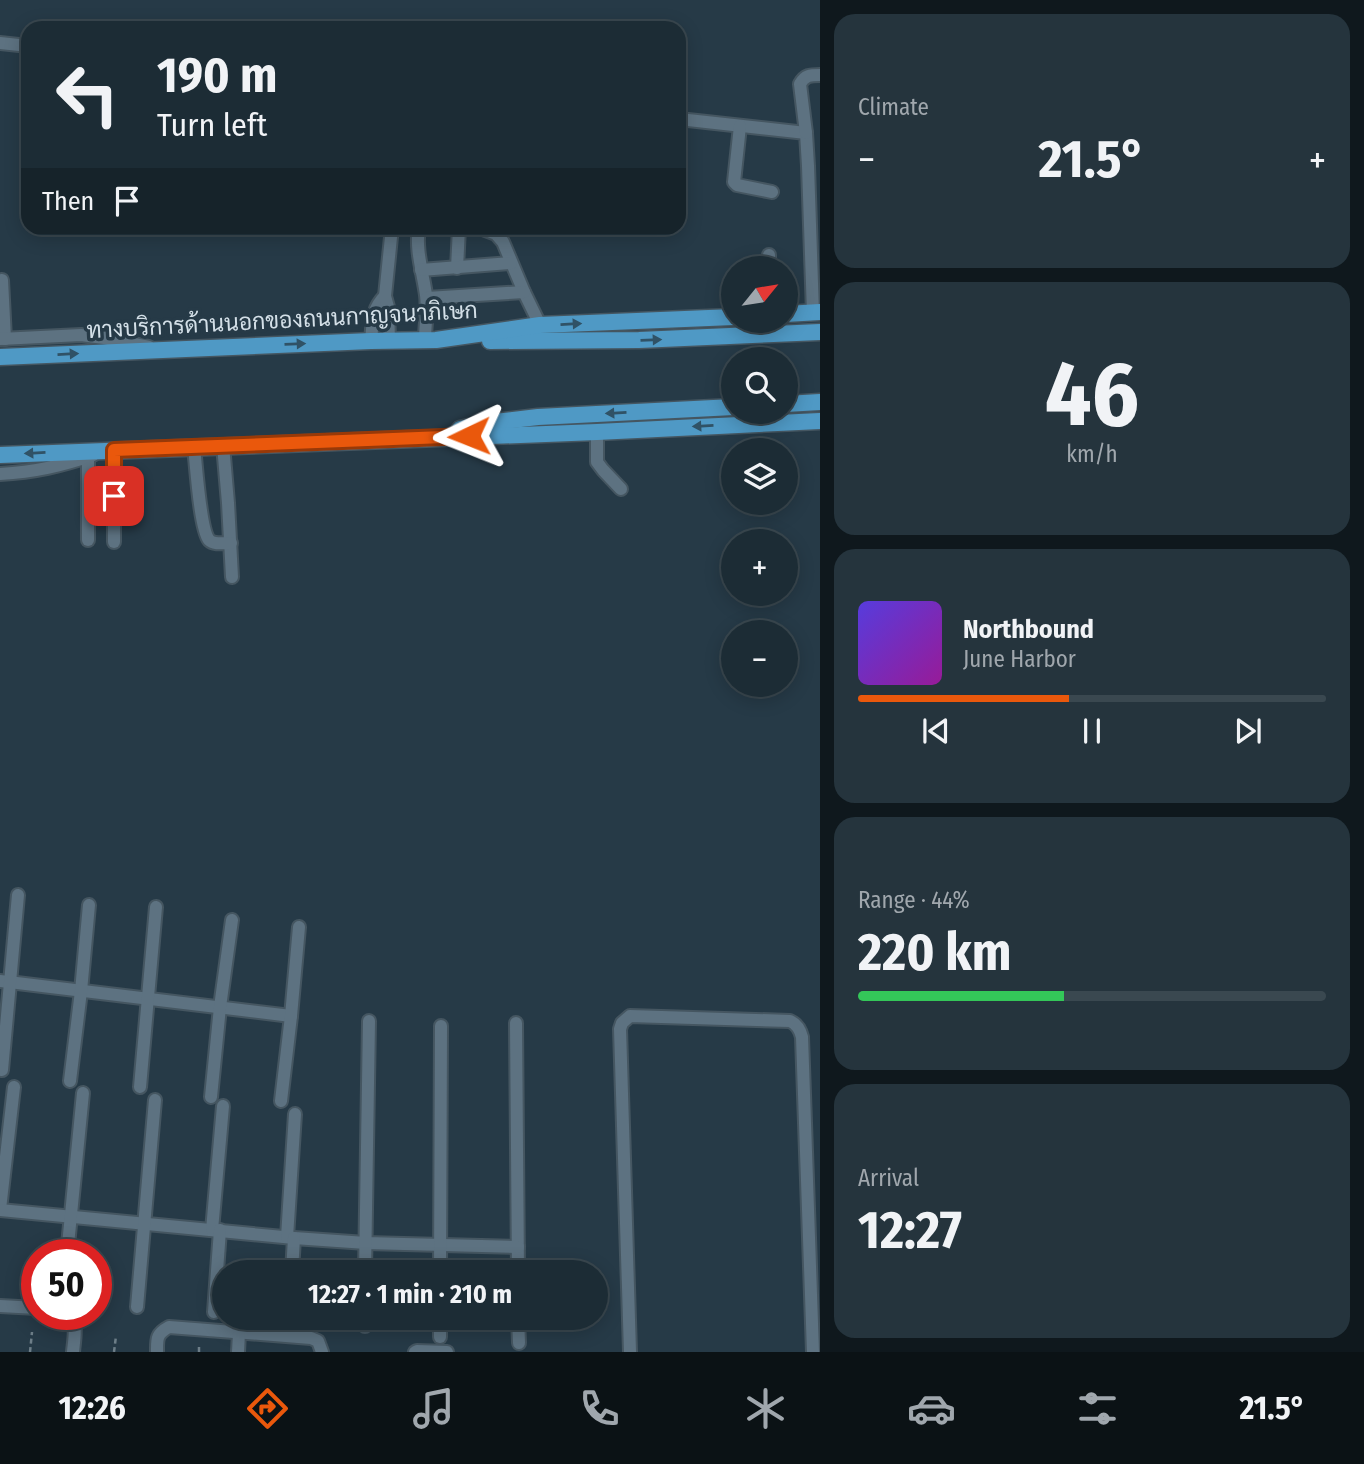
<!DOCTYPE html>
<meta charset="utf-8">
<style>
body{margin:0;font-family:"Fira Sans Condensed",Sarabun,sans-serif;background:#25343d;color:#f1f3f6;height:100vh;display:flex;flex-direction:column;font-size:26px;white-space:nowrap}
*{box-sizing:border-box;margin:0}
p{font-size:23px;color:#a0a7ad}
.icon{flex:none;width:38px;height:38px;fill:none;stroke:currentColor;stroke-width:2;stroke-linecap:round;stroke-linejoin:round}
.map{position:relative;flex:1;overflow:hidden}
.details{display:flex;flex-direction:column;gap:14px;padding:14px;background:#0f181d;width:544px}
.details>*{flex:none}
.banner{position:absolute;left:21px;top:21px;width:665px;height:214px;border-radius:21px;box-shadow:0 4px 18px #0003,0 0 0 2px #3a4850;background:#1c2c35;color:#f1f3f6;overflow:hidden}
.needle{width:46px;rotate:60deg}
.controls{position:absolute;left:721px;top:256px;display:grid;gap:14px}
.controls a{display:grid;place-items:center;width:77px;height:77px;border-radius:50%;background:#1c2c35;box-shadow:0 4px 18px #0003,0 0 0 2px #3a4850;font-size:35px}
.speed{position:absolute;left:21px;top:1239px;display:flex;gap:14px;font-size:35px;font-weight:700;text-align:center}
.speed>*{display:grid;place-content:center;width:91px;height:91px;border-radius:50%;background:#1c2c35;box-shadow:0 4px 18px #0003,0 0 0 2px #3a4850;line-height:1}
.speed .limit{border:10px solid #d22;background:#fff;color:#111}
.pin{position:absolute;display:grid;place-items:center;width:60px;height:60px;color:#fff;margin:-30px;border-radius:14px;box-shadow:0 4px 10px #0006}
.me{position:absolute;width:77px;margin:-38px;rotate:268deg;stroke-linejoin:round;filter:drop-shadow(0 0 5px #0008)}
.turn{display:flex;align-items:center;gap:24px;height:147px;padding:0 21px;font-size:32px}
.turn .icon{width:91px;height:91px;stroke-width:2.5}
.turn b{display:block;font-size:49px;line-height:60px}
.then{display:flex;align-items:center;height:66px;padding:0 21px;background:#0003;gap:14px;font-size:26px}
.big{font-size:52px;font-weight:700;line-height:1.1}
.details .tile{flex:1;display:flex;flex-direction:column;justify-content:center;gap:10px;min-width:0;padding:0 24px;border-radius:21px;background:#25343d}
.details .dial{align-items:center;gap:0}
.dial b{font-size:91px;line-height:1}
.song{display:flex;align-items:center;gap:21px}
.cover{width:84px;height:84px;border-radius:10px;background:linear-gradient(135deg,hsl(250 70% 55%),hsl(300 70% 35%))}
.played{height:7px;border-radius:4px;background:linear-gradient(90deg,#ea580c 45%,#3a4850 45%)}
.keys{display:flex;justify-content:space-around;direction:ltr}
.heat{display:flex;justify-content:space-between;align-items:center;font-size:38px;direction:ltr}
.charge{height:10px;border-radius:5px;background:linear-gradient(90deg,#34c759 44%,#3a4850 0)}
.trip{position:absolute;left:212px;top:1260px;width:396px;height:70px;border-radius:35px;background:#1c2c35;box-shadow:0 4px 18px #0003,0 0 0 2px #3a4850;font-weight:700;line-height:70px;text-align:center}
.dock{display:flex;height:112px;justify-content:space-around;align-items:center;background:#0b1215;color:#a0a7ad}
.dock .icon{width:49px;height:49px}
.dock .active{color:#ea580c}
.dock b{font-size:32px;color:#f1f3f6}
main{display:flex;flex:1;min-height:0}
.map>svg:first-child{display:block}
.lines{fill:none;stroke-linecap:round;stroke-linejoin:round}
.minor-casing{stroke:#455661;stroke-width:16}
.major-casing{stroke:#455661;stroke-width:19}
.path{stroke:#6d7e88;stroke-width:2.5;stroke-dasharray:5 3.5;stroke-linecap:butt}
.minor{stroke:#5d7281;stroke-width:12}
.major{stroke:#4f99c5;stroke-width:16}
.oneway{fill:#305266}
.route-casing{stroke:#983908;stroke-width:18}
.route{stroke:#ea580c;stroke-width:12}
.labels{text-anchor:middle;stroke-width:7;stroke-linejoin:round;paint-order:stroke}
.street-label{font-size:23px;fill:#d3dfe7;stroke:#263a47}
</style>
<main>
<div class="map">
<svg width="820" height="1352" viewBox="0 0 820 1352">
<rect width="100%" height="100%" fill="#263a47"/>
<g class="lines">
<defs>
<g id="minor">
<polyline points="0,43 28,46"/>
<polyline points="679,119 806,133 808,166 813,313"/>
<polyline points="740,126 734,182 737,185 772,192"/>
<path d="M806 133 800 84C805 75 810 75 820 75"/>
<path d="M419 228C415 249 423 273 426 295 428 309 425 326 425 340"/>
<polyline points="480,228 496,234 503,242 524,292 540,325"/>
<polyline points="769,255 769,268"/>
<polyline points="457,268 459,228"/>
<polyline points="421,270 511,263"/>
<polyline points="2,280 5,339"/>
<polyline points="427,298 524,292"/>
<polyline points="0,339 81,335 104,338 149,347"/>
<path d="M371 341C373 323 371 310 385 296"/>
<polyline points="389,341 388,307 385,296 391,237 390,228"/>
<polyline points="597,432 597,462 603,470 621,489"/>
<polyline points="223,445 228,503 232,577"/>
<path d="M194 447C196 464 200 529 209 540 214 545 224 543 231 543"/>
<polyline points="114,450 114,542"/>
<path d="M0 474C35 472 61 466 93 455"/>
<polyline points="88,540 88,456"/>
<polyline points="0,981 291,1016"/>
<polyline points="516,1023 518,1272"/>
<polyline points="2,1070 18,895"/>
<polyline points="70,1081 81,991 89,905"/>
<polyline points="140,1087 156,907"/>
<polyline points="211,1097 220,1007 232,920"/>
<polyline points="281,1101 291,1016 299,927"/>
<polyline points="0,1209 14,1087"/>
<polyline points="0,1210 294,1238 366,1243 518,1247"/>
<polyline points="212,1230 223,1106"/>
<polyline points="287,1237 295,1114"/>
<polyline points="67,1255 83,1093"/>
<polyline points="292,1272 294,1238"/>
<polyline points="365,1272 369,1021"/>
<polyline points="440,1272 441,1026"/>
<polyline points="0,1306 37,1308"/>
<polyline points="137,1307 155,1100"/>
<polyline points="214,1312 220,1230"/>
<path d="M69 1314C78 1324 74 1340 73 1352"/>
<polyline points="518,1318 519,1343"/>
<polyline points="289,1324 289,1318"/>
<polyline points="365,1326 365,1318"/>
<polyline points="440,1337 440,1318"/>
<path d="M157 1352C157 1339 156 1334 169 1327L311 1338 318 1341 322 1352"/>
<polyline points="238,1352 239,1333"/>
<polyline points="415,1352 417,1351 447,1352"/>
<path d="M630 1352 620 1029 622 1023 630 1016 790 1021C797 1024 800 1029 802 1037L813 1352"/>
</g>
<g id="major">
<polyline points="786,314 820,312"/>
<polyline points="490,341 639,340 820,332"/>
<polyline points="0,357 371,341 436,340 540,325 733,317"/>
<polyline points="786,404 820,402"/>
<polyline points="460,429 486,423 538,417 733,407"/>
<polyline points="0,455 597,432 820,421"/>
</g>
</defs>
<use href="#minor" class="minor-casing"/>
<use href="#major" class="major-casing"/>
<g class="path">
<polyline points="30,1352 32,1332"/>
<polyline points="114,1352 116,1336"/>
<polyline points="199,1352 199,1344"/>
</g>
<use href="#minor" class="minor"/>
<use href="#major" class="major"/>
</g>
<defs><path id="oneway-solid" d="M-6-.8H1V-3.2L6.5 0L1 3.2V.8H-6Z" transform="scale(1.75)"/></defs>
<g class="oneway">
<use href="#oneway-solid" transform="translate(571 324) rotate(-3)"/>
<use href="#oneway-solid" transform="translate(651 340) rotate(-2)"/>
<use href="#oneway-solid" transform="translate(295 344) rotate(-2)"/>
<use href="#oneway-solid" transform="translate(68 354) rotate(-3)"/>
<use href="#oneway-solid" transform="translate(616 413) rotate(177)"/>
<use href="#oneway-solid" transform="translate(703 426) rotate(177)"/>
<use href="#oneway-solid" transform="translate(35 453) rotate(177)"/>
</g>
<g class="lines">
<defs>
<polyline id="route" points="114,496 114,450 469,436"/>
</defs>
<use href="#route" class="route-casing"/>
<use href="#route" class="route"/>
</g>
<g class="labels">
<g class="street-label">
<text transform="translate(282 320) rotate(-3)" y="8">ทางบริการด้านนอกของถนนกาญจนาภิเษก</text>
</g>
</g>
</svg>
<div class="controls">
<a><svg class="needle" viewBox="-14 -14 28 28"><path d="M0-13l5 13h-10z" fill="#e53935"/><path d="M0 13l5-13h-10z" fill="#a0a7ad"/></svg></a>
<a><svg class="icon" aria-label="search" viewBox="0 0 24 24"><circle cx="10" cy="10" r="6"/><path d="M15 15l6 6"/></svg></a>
<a><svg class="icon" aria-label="layers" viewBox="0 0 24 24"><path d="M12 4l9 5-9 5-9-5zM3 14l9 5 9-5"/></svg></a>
<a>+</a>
<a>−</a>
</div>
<div class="speed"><div class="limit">50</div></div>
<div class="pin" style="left:114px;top:496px;background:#d93025"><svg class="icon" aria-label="arrive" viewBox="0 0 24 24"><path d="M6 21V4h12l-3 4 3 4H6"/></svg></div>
<svg class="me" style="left:469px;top:436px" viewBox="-20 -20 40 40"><path d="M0-17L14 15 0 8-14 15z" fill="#ea580c" stroke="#fff" stroke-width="4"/></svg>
<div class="trip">12:27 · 1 min · 210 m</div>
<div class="banner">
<div class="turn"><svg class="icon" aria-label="left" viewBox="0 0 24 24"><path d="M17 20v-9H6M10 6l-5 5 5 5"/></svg><div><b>190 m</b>Turn left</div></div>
<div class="then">Then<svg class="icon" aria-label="arrive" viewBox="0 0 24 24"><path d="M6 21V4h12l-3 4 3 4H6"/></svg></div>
</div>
</div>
<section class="details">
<div class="tile"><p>Climate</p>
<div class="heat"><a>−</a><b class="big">21.5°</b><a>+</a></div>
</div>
<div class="tile dial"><b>46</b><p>km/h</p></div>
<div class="tile">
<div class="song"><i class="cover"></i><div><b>Northbound</b><p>June Harbor</p></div></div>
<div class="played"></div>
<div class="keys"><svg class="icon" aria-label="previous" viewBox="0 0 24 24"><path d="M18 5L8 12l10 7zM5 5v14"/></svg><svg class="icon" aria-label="pause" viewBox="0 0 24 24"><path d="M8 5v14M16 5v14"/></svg><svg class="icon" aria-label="next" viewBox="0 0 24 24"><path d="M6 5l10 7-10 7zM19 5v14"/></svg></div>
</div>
<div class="tile"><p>Range · 44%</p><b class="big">220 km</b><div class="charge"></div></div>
<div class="tile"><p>Arrival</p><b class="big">12:27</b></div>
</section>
</main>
<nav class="dock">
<b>12:26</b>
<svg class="icon active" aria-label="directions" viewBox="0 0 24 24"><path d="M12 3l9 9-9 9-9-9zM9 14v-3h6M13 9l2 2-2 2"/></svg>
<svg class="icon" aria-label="music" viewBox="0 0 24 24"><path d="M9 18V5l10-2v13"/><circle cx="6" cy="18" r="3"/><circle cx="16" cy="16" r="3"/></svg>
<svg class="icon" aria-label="phone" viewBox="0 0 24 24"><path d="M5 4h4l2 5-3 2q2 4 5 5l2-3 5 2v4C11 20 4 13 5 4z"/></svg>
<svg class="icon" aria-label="climate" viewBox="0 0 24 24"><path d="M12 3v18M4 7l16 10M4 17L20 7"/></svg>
<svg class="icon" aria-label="car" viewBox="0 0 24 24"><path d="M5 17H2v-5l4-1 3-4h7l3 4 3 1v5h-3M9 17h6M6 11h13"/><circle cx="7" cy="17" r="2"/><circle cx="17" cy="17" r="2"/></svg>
<svg class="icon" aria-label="filters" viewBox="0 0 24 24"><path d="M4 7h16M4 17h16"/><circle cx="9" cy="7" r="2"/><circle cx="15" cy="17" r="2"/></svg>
<b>21.5°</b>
</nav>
